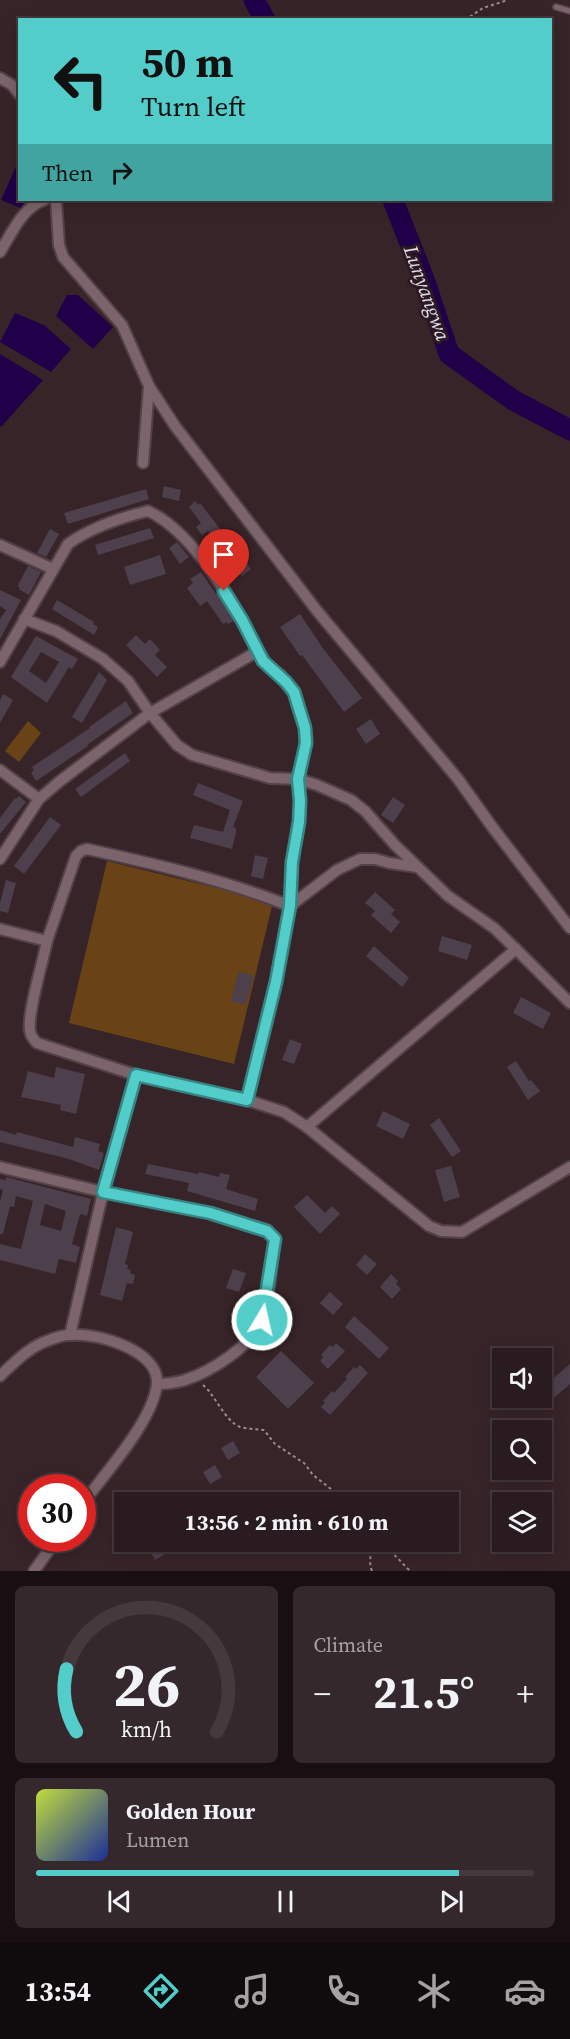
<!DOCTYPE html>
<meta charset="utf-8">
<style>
body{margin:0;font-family:"Source Serif 4",serif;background:#35282c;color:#f1f3f6;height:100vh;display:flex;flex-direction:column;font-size:22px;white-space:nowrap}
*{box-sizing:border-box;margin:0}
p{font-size:20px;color:#a5a1a4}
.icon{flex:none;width:33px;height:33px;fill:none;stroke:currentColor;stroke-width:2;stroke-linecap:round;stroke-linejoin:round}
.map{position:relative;height:1571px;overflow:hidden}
.panel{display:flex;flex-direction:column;gap:15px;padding:15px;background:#170f11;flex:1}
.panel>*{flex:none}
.banner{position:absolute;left:18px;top:18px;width:534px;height:183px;border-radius:0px;box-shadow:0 3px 15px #0003,0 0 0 2px #45393d;background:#53cdca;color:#111;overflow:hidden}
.controls{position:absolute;left:492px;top:1348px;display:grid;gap:12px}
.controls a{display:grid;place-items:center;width:60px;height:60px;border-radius:0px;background:#291b1f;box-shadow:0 3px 15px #0003,0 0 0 2px #45393d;font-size:30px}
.speed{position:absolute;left:18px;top:1474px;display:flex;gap:12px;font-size:30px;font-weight:700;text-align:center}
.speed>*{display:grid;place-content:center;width:78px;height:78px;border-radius:50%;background:#291b1f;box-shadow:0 3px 15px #0003,0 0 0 2px #45393d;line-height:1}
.speed .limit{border:9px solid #d22;background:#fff;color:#111}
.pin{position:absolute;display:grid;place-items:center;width:51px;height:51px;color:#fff;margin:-62px -26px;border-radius:50% 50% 50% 0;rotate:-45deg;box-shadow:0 0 6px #0007}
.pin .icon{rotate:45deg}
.me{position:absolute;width:66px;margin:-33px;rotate:9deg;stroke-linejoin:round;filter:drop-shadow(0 0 4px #0008)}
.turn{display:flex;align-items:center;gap:21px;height:126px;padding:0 24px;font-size:27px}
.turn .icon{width:78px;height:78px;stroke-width:2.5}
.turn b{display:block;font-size:42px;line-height:51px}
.then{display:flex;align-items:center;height:57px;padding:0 24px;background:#0003;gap:12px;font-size:22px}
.big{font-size:45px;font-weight:700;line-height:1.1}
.panel .card{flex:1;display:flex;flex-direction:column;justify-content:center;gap:9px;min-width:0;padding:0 21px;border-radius:9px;background:#35282c}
.panel .dial{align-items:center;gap:0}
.dial svg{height:156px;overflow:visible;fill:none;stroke:#45393d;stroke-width:7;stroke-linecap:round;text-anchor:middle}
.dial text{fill:#f1f3f6;stroke:none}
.song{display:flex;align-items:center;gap:18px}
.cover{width:72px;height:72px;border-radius:9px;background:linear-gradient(135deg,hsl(70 70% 55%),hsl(230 70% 35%))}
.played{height:6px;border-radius:3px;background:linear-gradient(90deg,#53cdca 85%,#45393d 85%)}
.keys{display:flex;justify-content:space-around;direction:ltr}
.heat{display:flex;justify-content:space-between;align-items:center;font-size:33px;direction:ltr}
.panel .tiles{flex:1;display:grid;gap:15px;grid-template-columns:1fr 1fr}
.card:last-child{grid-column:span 2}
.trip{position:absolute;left:114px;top:1492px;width:345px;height:60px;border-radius:0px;background:#291b1f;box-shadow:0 3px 15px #0003,0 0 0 2px #45393d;font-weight:700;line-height:60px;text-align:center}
.dock{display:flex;height:96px;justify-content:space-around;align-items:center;background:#100b0c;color:#a5a1a4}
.dock .icon{width:42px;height:42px}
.dock .active{color:#53cdca}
.dock b{font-size:27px;color:#f1f3f6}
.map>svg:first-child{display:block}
.green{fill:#694316}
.water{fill:#200149}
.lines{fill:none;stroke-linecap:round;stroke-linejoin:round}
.river{stroke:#200149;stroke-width:21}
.building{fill:#4e3f4d;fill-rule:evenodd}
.lane-casing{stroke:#524146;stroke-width:8}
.street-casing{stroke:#524146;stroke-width:14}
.path{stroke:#9c8c90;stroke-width:2;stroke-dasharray:3 3;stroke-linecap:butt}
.lane{stroke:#7b646b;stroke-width:5}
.street{stroke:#7b646b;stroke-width:10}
.route-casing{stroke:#368583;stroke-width:15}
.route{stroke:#53cdca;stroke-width:10}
.labels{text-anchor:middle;stroke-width:6;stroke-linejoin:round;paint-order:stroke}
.water-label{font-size:20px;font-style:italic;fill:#e1def3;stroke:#2d1a20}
</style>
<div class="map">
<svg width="570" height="1571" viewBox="0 0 570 1571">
<rect width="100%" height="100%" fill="#372429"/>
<g class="green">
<polygon points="28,721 41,733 19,762 5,751"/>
<polygon points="107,861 273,902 234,1064 69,1023"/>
</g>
<g class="water">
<polygon points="17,164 19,166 20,200 26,200 21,208 1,200"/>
<polygon points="67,295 78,295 113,327 93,349 56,316"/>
<polygon points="15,313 44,325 71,349 51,372 0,342"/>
<polygon points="0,354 43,380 1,427 0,426"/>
</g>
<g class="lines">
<g class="river">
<polyline points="254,0 265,20"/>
<polyline points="393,200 425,282 449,354 513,400 570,430"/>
</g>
</g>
<g class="building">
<polygon points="164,486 181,490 179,501 162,497"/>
<polygon points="146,489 149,499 68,524 64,513"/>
<polygon points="195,501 198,505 200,503 251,569 242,576 208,531 202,535 196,527 201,523 189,507"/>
<polygon points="150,528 154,538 98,555 95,545"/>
<polygon points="50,529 59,534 46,557 37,553"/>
<polygon points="177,542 189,557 180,564 169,548"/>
<polygon points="160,555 166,574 130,585 124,567"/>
<polygon points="28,566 41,572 29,595 20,590 18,585"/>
<polygon points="201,572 216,594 217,593 234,621 228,624 227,622 223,624 207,601 200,606 187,588 193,583 190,579"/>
<polygon points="0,590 21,600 0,639 0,619 6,610 0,606"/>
<polygon points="57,600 94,622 93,624 98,627 94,635 52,609"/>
<polygon points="300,614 322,647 362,698 344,712 302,655 300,656 280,627"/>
<polygon points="136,635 145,644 150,639 160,650 155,655 167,667 157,677 126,645"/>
<path d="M36 636 78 659 72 669 69 667 47 703 11 677ZM41 652 59 662 46 683 29 671Z"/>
<polygon points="99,672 107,680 82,723 72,717"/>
<polygon points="3,694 13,700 0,723 0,700"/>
<polygon points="126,701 133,713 87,745 88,746 36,781 31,773 34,770 32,767 90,728 89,727"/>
<polygon points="371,719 380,734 366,744 356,729"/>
<polygon points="125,753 130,761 81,797 75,789"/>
<polygon points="198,783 243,801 233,827 236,828 236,833 232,849 190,838 194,825 223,832 230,810 193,795"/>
<polygon points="19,796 26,802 0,834 0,818 15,798 16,799"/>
<polygon points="393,797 405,805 393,823 381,815"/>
<polygon points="50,817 61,825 24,874 14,866"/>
<polygon points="255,855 268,858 263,879 251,876"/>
<polygon points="6,880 16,883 8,913 0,911 0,903"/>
<polygon points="375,892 395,910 391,914 400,922 391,933 371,915 375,911 365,903"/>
<polygon points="442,936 472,945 467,960 438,951"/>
<polygon points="374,946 409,978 402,987 366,956"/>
<polygon points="239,971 254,976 245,1005 231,1001"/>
<polygon points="521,997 551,1013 543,1029 513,1013"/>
<polygon points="290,1039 302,1044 294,1064 282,1060"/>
<polygon points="516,1061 529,1081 531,1080 540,1091 528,1100 507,1067"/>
<polygon points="56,1067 85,1074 76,1114 60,1110 61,1105 21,1097 28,1071 54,1078"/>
<polygon points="383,1111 410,1124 403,1139 376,1126"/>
<polygon points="439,1118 461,1151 452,1157 430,1125"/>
<polygon points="0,1130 16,1135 17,1132 73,1147 75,1137 100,1144 98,1151 104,1153 99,1170 69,1159 0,1142"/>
<polygon points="148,1164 198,1174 199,1172 219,1177 220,1173 230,1175 226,1189 258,1199 255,1211 187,1191 189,1183 145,1174"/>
<polygon points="451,1166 460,1197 444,1202 435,1170"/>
<path d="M6 1177 91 1199 87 1216 80 1214 72 1244 80 1247 76 1263 59 1259 55 1274 0 1260V1244L21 1249 33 1201 16 1196 14 1207 10 1206 3 1234H0V1202L3 1190 0 1189V1179L6 1180ZM45 1204 66 1211 61 1231 40 1225Z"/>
<polygon points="307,1195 325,1213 332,1206 340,1214 320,1234 294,1207"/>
<polygon points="116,1227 133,1232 125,1264 128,1265 127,1269 131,1270 130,1273 135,1275 133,1284 127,1283 122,1301 100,1295"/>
<polygon points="365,1254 377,1264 367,1275 356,1265"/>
<polygon points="233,1269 246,1273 239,1292 226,1288"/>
<polygon points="391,1274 398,1281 396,1284 401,1289 392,1299 380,1287"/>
<polygon points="330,1292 343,1304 333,1315 320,1303"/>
<polygon points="354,1316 389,1348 379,1359 345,1327"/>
<polygon points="336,1343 345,1351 328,1369 320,1361 323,1357 321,1355 330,1345 333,1347"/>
<polygon points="281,1351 314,1383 288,1409 256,1377"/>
<polygon points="570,1364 570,1384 550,1401 542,1392 542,1388"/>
<polygon points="360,1365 368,1373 330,1415 321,1407 325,1403 323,1401 332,1391 334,1393 347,1379 345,1377 354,1367 356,1369"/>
<polygon points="233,1441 240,1453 228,1460 221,1448"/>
<polygon points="215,1465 222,1477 210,1484 203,1472"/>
<polygon points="157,1542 160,1542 167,1553 155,1560 148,1547"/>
</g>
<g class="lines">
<defs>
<polyline id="lane" points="556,7 570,11"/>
<g id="street">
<polyline points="0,78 12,85 20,95"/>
<polyline points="56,200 59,245 63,257 122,325 149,386 175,426 318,612 458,779 493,828 570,928"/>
<path d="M0 252C12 233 22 208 44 200"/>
<polyline points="143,463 149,386"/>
<polyline points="0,545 53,569"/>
<polyline points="24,619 56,631 103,659 128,681 150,713 177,745 192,755 270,778 298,779 317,785 351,800 365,811 395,845 448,896 494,928 516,949"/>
<path d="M0 662 68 544C92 527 119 518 148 511 194 532 236 606 258 651L150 713 60 781 39 799 0 859"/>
<polyline points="0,770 39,799"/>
<path d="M0 929 47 941C43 962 27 1013 30 1031 31 1037 34 1040 37 1043L136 1075"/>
<path d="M47 941 76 856 81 851 87 849C155 864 225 880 290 906L292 862 299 822 300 801 298 779 306 743 305 728 294 692 280 675 267 665 258 651"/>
<polyline points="247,1100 276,982 290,906 337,870 360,859 375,859 389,863 417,867"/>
<polyline points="307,1127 516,949 570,1003"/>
<path d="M0 1167 103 1192 210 1213 267 1231 275 1239C271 1264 270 1294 263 1318 254 1345 210 1372 185 1380 175 1383 167 1384 157 1384"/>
<polyline points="70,1335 103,1192 136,1075 247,1100 284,1112 307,1127 429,1226 441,1231 462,1232 570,1167"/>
<path d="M0 1376C14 1363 29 1347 47 1341 54 1338 63 1335 70 1335 95 1332 160 1350 157 1384 153 1421 104 1475 82 1504"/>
<polyline points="34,1571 57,1539"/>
</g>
</defs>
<use href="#lane" class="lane-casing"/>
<use href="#street" class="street-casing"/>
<g class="path">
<polyline points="465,20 483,8 508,0"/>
<path d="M203 1385C216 1396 224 1420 240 1427 248 1429 256 1429 264 1430L275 1444 304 1463 313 1475 349 1503"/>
<polyline points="382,1542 410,1571"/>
<path d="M372 1571C368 1561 371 1551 376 1542"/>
</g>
<use href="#lane" class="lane"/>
<use href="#street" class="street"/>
</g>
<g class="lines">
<defs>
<polyline id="route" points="224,591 242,620 263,661 286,682 294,692 305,728 306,743 298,779 300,801 299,822 292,862 290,906 276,982 247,1100 136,1075 103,1192 210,1213 267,1231 275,1239 262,1320"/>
</defs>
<use href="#route" class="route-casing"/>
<use href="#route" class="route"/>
</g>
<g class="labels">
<g class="water-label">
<text transform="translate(427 293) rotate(70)" y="7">Lunyangwa</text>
</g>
</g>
</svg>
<div class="controls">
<a><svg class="icon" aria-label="sound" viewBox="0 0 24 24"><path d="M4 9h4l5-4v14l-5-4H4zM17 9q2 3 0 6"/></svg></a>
<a><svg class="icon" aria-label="search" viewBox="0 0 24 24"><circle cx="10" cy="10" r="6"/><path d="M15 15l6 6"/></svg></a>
<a><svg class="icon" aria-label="layers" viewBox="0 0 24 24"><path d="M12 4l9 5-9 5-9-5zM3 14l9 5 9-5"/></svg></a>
</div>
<div class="speed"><div class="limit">30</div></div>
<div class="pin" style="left:224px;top:591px;background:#d93025"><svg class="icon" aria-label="arrive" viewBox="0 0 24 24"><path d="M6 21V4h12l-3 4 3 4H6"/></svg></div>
<svg class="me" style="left:262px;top:1320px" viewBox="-20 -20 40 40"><circle r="17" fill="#53cdca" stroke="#fff" stroke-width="3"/><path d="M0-11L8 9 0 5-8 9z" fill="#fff"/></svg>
<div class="trip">13:56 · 2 min · 610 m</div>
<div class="banner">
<div class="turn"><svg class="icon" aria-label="left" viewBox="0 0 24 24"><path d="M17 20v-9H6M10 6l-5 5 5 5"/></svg><div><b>50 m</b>Turn left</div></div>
<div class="then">Then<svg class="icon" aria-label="right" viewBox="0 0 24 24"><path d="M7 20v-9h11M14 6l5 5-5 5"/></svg></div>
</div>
</div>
<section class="panel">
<div class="tiles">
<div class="card dial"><svg viewBox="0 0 100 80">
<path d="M14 69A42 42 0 1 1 86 69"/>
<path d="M14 69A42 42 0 0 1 9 37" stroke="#53cdca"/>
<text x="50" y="56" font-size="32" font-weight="700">26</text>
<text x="50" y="72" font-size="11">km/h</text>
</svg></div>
<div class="card"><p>Climate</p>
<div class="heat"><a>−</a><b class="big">21.5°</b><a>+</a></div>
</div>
<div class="card">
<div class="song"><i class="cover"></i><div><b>Golden Hour</b><p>Lumen</p></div></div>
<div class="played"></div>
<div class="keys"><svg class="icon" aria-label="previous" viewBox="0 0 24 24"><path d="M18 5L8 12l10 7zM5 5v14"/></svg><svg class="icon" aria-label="pause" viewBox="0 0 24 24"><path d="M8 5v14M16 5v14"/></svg><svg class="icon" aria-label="next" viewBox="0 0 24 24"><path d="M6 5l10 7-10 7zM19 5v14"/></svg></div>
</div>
</div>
</section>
<nav class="dock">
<b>13:54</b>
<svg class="icon active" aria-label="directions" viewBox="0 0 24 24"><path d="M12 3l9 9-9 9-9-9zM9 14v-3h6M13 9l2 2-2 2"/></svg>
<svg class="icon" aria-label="music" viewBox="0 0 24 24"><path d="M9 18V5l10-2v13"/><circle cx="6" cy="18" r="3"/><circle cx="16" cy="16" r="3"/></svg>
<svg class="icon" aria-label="phone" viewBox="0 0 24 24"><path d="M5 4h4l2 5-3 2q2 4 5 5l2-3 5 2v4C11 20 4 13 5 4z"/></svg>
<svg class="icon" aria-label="climate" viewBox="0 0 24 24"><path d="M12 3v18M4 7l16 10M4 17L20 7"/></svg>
<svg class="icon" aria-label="car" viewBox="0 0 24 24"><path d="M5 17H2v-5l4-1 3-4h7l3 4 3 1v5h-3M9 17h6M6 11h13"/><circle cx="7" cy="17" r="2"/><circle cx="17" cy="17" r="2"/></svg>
</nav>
